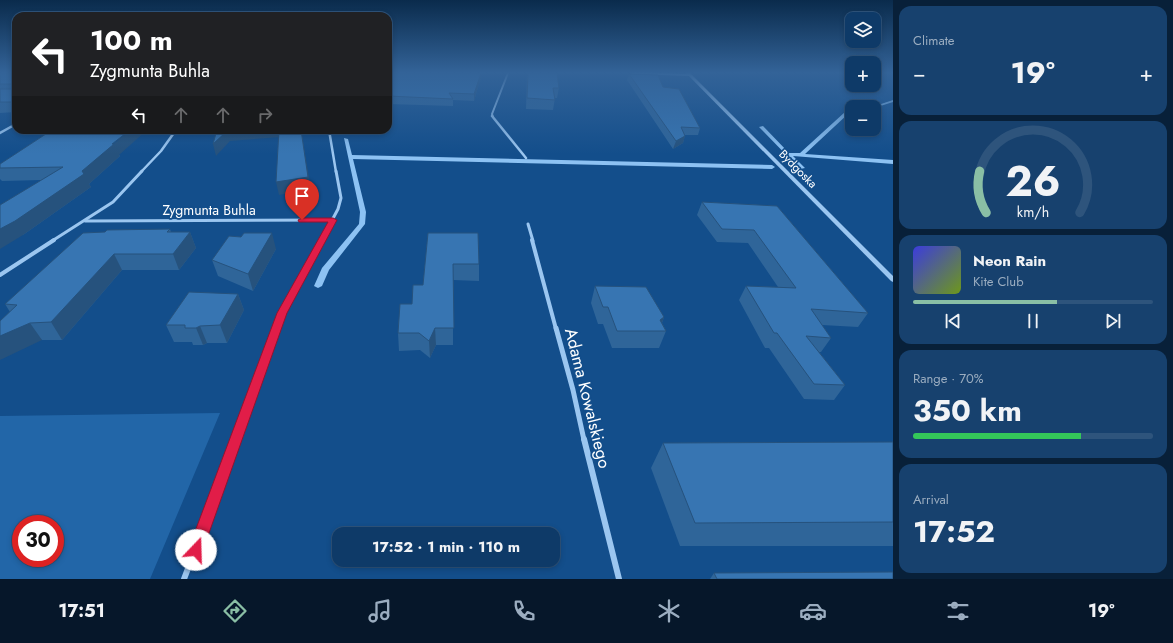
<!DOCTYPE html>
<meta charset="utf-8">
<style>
body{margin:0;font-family:Jost,sans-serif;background:#17416e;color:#f1f3f6;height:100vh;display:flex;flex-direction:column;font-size:15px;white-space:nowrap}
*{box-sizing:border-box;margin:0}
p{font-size:13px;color:#9badc0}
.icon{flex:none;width:22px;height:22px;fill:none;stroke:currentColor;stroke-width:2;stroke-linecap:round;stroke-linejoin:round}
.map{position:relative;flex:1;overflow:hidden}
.side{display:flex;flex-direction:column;gap:6px;padding:6px;background:#082039;width:280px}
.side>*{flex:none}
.banner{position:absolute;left:12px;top:12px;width:380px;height:122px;border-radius:12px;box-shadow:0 2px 6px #0003,0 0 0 1px #2e547c;background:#202124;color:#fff;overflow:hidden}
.fabs{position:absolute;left:845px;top:12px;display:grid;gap:8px}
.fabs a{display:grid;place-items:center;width:36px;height:36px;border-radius:8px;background:#0e3a68;box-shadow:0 2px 6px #0003,0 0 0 1px #2e547c;font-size:20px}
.speed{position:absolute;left:12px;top:515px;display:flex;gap:8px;font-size:20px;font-weight:700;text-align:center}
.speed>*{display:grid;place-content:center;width:52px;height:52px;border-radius:50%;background:#0e3a68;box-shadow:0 2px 6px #0003,0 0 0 1px #2e547c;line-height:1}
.speed .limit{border:6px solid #d22;background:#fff;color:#111}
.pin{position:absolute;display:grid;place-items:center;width:34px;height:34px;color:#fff;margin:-41px -17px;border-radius:50% 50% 50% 0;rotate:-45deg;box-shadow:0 0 4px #0007}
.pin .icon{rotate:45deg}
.me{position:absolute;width:44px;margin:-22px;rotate:21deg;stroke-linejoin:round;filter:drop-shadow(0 0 3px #0008)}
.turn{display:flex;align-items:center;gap:14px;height:84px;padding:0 12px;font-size:18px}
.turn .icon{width:52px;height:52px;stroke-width:2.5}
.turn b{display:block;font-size:28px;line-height:34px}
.lanes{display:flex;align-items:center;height:38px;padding:0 12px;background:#0003;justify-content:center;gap:20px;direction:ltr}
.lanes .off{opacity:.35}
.big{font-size:30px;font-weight:700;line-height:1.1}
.side .tile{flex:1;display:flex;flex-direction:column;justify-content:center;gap:6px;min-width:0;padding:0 14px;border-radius:12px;background:#17416e}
.side .dial{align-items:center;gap:0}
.dial svg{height:104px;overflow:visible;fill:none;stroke:#2e547c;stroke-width:7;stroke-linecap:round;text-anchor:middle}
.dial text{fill:#f1f3f6;stroke:none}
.song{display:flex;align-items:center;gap:12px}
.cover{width:48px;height:48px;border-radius:6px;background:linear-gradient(135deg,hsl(240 70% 55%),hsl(80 70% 35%))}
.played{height:4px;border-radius:2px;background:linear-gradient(90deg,#8abfa5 60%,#2e547c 60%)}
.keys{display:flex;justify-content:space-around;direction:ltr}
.heat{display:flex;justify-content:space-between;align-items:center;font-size:22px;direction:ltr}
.charge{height:6px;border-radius:3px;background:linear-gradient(90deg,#34c759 70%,#2e547c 0)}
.trip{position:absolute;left:332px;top:527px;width:228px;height:40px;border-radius:12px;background:#0e3a68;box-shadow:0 2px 6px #0003,0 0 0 1px #2e547c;font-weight:700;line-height:40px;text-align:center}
.tabs{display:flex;height:64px;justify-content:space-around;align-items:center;background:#06172a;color:#9badc0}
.tabs .icon{width:28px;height:28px}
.tabs .active{color:#8abfa5}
.tabs b{font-size:18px;color:#f1f3f6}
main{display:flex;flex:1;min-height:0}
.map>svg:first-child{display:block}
.green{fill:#2266a8;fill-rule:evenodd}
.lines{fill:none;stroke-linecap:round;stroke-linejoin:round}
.stream{fill:#8dc2f3;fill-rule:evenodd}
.minor-far5{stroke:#9bc6f0;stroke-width:2}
.minor-far4{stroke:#9bc6f0;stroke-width:2.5}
.minor-far3{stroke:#9bc6f0;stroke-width:3}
.minor-far2{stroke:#9bc6f0;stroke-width:4}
.minor-far1{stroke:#9bc6f0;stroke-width:5}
.minor{stroke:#9bc6f0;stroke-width:6}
.tertiary{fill:#9bc6f0;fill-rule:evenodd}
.wall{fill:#2f6599}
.shaded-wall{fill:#26527d}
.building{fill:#3775b2;stroke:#26527d}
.route{fill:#e11d48;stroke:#92132f}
.labels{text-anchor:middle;stroke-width:3.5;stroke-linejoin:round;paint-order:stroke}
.far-street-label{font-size:12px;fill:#fff;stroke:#134e8b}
.street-label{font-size:14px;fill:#fff;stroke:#134e8b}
.near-street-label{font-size:17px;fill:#fff;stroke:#134e8b}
</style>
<main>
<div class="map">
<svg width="893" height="579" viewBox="0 0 893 579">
<rect width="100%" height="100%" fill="#134e8b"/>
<path class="green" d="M220 413 150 579H0V416ZM21 524H55V558H21Z"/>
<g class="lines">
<g class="stream">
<polygon points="893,100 893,102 874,108 874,107 872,107"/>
<polygon points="845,112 849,113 805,154 893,160 893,164 793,156 805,168 800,169 759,127 763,126 789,153 800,153"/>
<polygon points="342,130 346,130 346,131 344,132"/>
<polygon points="344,138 348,139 352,155 772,165 775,167 772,169 353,159 366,212 365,224 329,270 322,286 318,288 314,286 322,268 359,224 360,212"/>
</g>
<g class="minor-far5">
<polyline points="633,73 690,75"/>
<polyline points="493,117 492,114 508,73"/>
</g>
<g class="minor-far4">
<polyline points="492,116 526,158"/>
<polyline points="329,130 336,172"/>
<polyline points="0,133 16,124"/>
<polyline points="141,172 161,151 176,130"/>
</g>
<g class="minor-far3">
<polyline points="85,221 333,220"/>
<polyline points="528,224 533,241"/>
<polyline points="52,241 113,202 142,171"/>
<polyline points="321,241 338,209 341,198 336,171"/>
</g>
<g class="minor-far2">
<polyline points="532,240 556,329"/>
<polyline points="0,275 54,240"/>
<polyline points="276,329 282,313 321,240"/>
</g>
<g class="minor-far1">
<polyline points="556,328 573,390 584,440"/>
<polyline points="236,440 277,328"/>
</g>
<g class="minor">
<polyline points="584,439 619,579"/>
<polyline points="184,579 237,439"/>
</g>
<polygon class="tertiary" points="686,73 690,73 893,276 893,282 891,281"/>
</g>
<g class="wall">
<polygon points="0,73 16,73 16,112 0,113"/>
<polygon points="388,73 482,73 474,101 453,100 453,106 388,104"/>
<polygon points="527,73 557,73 559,88 557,98 555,98 553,110 526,109"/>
<polygon points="629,74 663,87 700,128 698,135 685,135 683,143 673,149 627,80"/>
<polygon points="119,155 120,156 89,184 91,187 23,235 41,180 2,181 0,179 0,164"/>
<polygon points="702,202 777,206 868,313 858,327 822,325 831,338 821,352 819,352 845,385 834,400 804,399 769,348 765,348 739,300 746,286 778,287 748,243 717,242 697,215"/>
<polygon points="170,229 171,232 190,232 196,248 179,270 122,270 62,340 42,340 10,312 5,304"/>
<polygon points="428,233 479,264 479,281 453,280 453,345 436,345 430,358 420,350 399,351 398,333 412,304 423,285"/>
<polygon points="276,249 253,291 218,276 212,260"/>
<polygon points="595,286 664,317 662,323 666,331 659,348 612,348 603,324 598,324 591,303"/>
<polygon points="238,294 244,310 227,343 207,343 203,345 193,345 192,342 174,342 166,325"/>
<polygon points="893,442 893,546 680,546 651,468 663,443"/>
<polygon points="714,573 893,579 710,579"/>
</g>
<g class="shaded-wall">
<polygon points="481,73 482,73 474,101 474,94"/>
<polygon points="130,130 147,130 119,155 120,156 89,184 91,187 23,235 0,249 0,229 82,171"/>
<polygon points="236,130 279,130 281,137 230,141 216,156 213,144 227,131"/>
<polygon points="301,130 311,189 279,195 276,182"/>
<polygon points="685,136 683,143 673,149 676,141"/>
<polygon points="190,232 196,248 179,270 173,254"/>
<polygon points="272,233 276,249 253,291 248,274"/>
<polygon points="114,254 122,270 62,340 51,322"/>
<polygon points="238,294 244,310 227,343 220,325"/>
<polygon points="664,317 659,331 660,320"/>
<polygon points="30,323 42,340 0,360 0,336"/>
<polygon points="200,326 207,343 203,345 196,328"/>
<polygon points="435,328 436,345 430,358 429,341"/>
</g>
<g class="building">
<polygon points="0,73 16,73 16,102 0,102 0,89 11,89 13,87 12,84 0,84"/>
<polygon points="388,73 481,73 474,94 449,93 453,99 388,96"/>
<polygon points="528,73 557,73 559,88 553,88 555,100 527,98"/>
<polygon points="629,74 658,75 663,87 679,89 700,128 681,127 685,136 676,141"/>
<polygon points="52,130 130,130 112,144 114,144 82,171 84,174 15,221 0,229 0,205 63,167 0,168 0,164"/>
<polygon points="217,130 236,130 227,131 213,144"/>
<polygon points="279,130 301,130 308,177 276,182"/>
<polygon points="702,202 777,206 868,313 811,309 831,338 806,336 845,385 814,384 777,333 774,333 746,286 796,288 754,230 722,229"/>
<polygon points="170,229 167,232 190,232 173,254 114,254 51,322 30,323 0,336 0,321 17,305 5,304 83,233 105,232 107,230"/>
<polygon points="244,233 272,233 248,274 212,260 229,236 241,237"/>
<polygon points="428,233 478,233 479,264 453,264 454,328 435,328 429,341 419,333 398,333 400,304 412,304 413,285 423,285"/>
<polygon points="595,286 646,287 664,317 660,320 666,331 617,331 608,307 603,307"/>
<polygon points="189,292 238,294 220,325 200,326 196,328 185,328 185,325 166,325"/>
<polygon points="893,442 893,522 695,523 663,443"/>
<polygon points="893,572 893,579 717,579 714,573"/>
</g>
<linearGradient id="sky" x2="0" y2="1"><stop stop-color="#0a2b4c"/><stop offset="0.47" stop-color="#336398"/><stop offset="1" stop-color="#336398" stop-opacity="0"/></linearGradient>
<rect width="893" height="154" fill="url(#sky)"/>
<polygon class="route" points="302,218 333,218 337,220 287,313 203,550 201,555 196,557 190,555 188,550 277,313 328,222 299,222 298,220"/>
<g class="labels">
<g class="far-street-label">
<text transform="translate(798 169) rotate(45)" y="4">Bydgoska</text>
</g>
<g class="street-label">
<text x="209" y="215">Zygmunta Buhla</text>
</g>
<g class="near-street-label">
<text transform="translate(588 398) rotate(76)" y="6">Adama Kowalskiego</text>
</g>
</g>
</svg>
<div class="fabs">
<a><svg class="icon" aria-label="layers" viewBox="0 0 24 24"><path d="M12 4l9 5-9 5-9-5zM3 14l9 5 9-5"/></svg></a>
<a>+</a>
<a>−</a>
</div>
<div class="speed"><div class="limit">30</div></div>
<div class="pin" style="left:302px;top:220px;background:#d93025"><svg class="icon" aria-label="arrive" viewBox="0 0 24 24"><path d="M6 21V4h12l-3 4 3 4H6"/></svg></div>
<svg class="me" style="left:196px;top:550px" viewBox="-20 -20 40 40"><circle r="19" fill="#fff"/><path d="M0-13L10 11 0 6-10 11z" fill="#e11d48"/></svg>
<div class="trip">17:52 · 1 min · 110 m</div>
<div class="banner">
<div class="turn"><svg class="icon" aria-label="left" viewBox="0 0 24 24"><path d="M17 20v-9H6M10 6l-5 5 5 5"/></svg><div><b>100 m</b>Zygmunta Buhla</div></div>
<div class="lanes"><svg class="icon" aria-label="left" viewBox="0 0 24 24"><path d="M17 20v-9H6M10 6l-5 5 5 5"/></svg><svg class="icon off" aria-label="ahead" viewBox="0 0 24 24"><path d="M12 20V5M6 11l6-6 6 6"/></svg><svg class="icon off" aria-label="ahead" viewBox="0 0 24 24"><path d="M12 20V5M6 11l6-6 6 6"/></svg><svg class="icon off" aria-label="right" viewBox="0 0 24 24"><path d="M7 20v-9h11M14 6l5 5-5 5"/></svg></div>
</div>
</div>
<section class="side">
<div class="tile"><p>Climate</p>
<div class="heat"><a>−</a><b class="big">19°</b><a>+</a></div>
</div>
<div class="tile dial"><svg viewBox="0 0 100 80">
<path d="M14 69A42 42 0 1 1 86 69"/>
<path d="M14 69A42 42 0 0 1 9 37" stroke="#8abfa5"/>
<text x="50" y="56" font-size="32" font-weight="700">26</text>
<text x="50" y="72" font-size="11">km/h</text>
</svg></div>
<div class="tile">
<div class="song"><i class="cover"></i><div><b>Neon Rain</b><p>Kite Club</p></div></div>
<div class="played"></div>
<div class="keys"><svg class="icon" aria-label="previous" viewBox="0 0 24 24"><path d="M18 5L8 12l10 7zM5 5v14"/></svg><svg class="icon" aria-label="pause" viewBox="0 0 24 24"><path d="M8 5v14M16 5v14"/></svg><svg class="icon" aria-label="next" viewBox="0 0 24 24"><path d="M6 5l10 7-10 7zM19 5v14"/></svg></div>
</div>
<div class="tile"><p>Range · 70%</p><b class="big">350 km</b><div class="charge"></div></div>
<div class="tile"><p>Arrival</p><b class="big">17:52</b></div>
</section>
</main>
<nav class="tabs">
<b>17:51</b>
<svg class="icon active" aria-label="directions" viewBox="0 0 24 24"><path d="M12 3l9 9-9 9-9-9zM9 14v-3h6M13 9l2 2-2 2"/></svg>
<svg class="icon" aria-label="music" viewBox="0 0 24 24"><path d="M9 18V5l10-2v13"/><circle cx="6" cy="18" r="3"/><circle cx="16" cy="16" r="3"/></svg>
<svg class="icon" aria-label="phone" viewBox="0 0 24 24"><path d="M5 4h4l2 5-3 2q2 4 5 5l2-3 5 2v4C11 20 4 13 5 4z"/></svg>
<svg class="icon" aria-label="climate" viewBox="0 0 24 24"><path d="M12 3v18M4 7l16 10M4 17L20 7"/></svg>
<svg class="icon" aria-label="car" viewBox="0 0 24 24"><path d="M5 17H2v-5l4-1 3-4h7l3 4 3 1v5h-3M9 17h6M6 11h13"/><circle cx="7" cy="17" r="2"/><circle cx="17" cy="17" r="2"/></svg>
<svg class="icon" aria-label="filters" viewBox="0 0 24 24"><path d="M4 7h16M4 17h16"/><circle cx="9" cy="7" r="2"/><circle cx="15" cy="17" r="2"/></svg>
<b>19°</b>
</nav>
